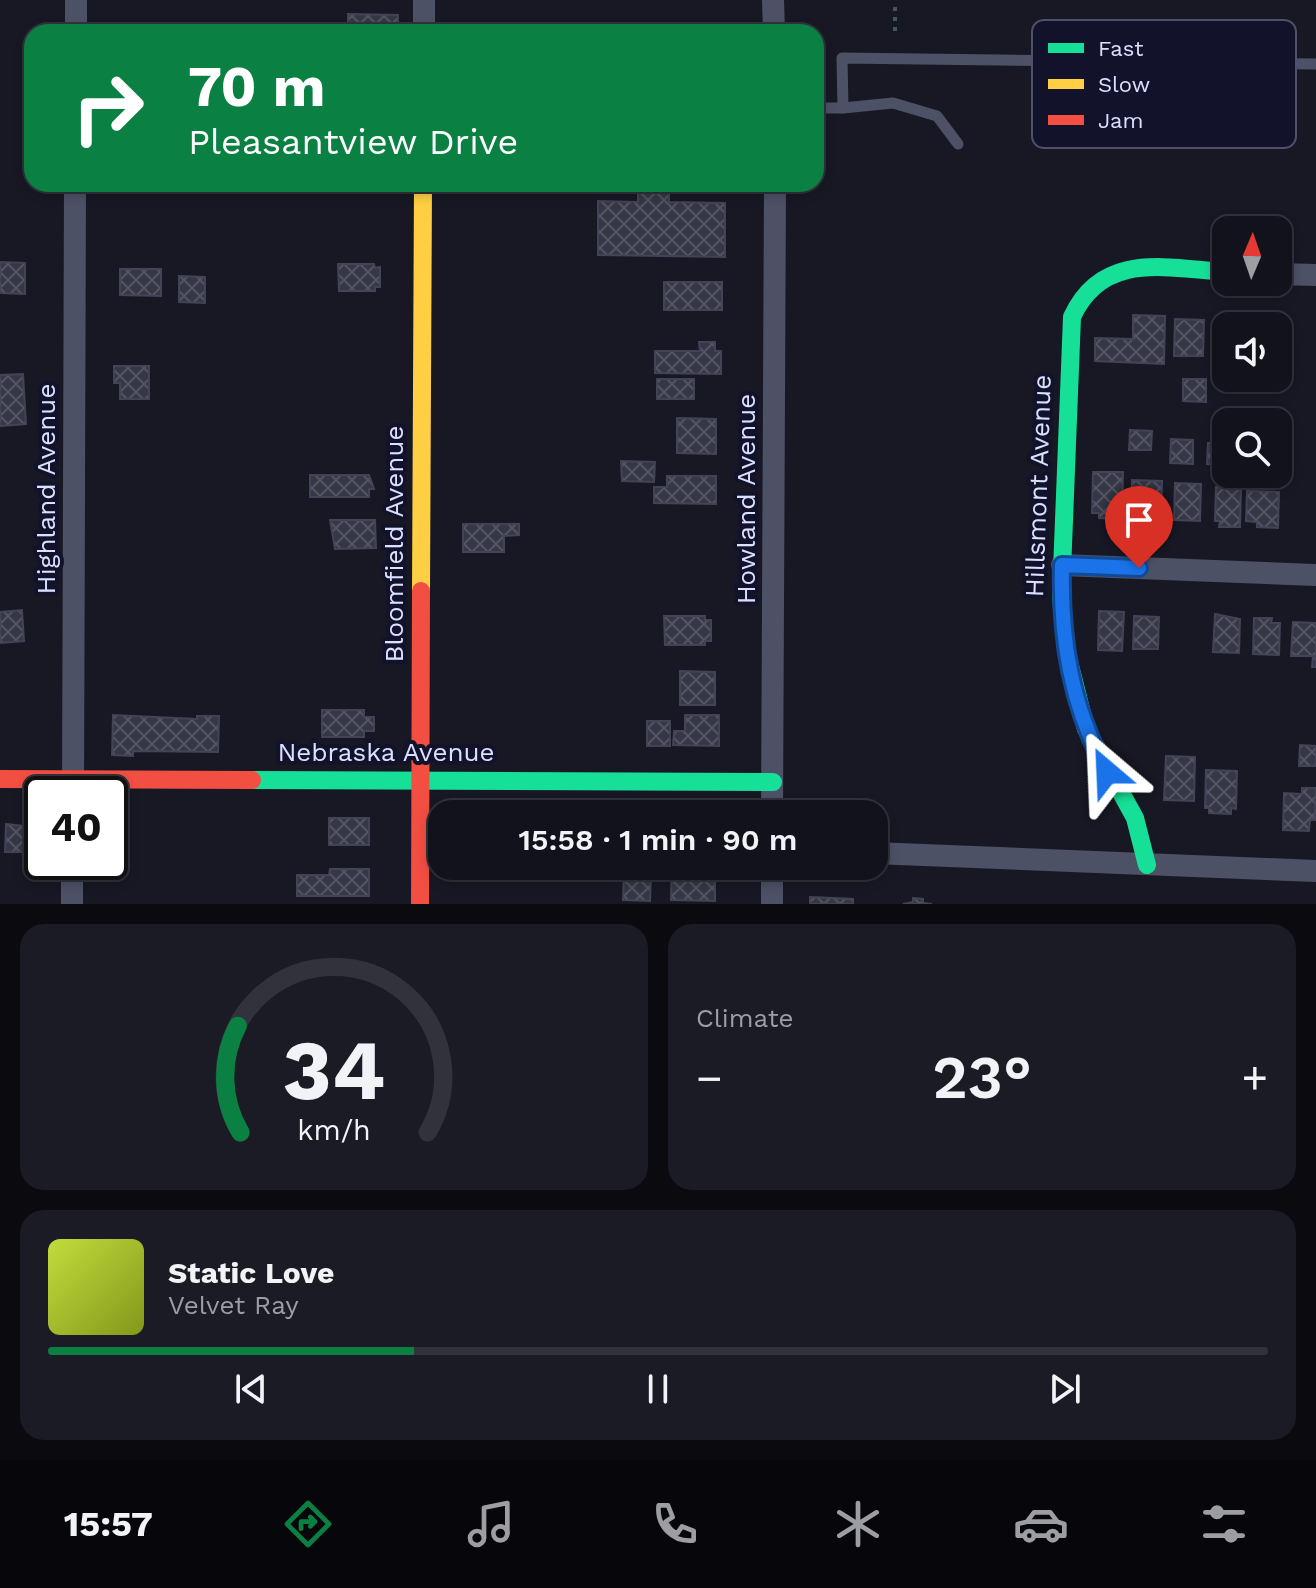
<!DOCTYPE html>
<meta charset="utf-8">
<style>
body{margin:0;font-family:"Work Sans",sans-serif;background:#1b1b25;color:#f1f3f6;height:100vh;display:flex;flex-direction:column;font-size:30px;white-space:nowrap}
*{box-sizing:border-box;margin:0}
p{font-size:26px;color:#9c9ea3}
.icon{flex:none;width:44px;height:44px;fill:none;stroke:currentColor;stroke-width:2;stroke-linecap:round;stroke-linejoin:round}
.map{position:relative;height:904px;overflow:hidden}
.details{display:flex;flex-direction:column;gap:20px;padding:20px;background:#0a0a0f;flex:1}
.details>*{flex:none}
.top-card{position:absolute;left:24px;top:24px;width:800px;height:168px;border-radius:24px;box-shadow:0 4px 12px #0003,0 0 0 2px #31323b;background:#0b8043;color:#fff;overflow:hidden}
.needle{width:52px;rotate:2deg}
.fabs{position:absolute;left:1212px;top:216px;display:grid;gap:16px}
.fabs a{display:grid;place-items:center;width:80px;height:80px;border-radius:16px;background:#12121c;box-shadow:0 4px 12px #0003,0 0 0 2px #31323b;font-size:40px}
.speed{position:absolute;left:24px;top:776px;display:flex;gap:16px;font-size:40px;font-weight:700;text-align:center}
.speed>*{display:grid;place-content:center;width:104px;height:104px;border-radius:50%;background:#12121c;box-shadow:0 4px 12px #0003,0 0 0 2px #31323b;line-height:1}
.speed .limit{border:4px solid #111;border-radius:12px;background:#fff;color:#111}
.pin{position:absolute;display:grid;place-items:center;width:68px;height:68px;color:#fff;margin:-82px -34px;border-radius:50% 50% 50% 0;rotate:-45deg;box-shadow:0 0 8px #0007}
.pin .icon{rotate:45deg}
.me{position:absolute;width:88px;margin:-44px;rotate:334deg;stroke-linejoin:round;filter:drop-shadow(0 0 6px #0008)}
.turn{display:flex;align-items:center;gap:28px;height:168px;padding:0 32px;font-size:36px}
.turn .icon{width:104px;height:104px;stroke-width:2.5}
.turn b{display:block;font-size:56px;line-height:68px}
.big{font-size:60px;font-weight:600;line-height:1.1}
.details .widget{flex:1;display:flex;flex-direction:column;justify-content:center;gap:12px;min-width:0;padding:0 28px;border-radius:24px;background:#1b1b25}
.details .dial{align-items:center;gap:0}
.dial svg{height:208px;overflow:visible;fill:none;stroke:#31323b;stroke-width:7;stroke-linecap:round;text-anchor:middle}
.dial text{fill:#f1f3f6;stroke:none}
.song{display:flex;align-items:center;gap:24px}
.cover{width:96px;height:96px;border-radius:12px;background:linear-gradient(135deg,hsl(70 70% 55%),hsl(70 70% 35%))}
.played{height:8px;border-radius:4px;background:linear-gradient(90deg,#0b8043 30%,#31323b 30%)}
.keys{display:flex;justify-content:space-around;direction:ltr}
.heat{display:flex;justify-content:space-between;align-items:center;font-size:44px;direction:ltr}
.details .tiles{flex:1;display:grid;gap:20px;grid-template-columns:1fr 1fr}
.widget:last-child{grid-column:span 2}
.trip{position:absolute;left:428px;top:800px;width:460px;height:80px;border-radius:24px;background:#12121c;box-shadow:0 4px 12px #0003,0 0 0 2px #31323b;font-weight:600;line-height:80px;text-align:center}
.dock{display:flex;height:128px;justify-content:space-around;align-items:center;background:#07070b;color:#9c9ea3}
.dock .icon{width:56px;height:56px}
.dock .selected{color:#0b8043}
.dock b{font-size:36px;color:#f1f3f6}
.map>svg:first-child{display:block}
.building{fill:url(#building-cross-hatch);stroke:#434358;stroke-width:2}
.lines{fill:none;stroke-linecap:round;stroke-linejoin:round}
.path{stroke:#44545c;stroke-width:4;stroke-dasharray:4 6;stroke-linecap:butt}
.lane{stroke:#4d5166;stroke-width:11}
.street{stroke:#4d5166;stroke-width:22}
.fast{stroke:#16e098;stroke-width:18}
.slow{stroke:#ffcf43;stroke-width:18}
.jam{stroke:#f24e42;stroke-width:18}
.route-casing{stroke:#114b97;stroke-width:20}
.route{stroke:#1a73e8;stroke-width:14}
.labels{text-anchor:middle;stroke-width:8;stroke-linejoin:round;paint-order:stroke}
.street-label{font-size:26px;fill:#dce0ff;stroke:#12132b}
.key{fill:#12132b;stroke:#4f506b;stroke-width:2}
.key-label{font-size:22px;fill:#dce0ff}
</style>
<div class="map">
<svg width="1316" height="904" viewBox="0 0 1316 904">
<defs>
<pattern id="building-cross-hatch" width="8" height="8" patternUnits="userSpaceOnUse" patternTransform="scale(2)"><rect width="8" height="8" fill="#363746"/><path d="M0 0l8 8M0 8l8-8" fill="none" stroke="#525462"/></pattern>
</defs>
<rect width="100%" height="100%" fill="#181825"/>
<g class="building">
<polygon points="348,14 398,15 398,32 348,32"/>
<rect x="152" y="24" width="35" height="8"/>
<polygon points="506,27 506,32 489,32 489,28"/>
<polygon points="648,184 669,184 669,202 725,203 725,257 598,255 598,201 638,202 638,189 648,189"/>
<polygon points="0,262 25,263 25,294 0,293"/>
<polygon points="338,264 374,264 375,268 380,267 380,287 375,287 375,291 339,291"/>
<polygon points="120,269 161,269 161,296 120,295"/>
<polygon points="179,276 205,277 205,303 179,302"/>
<rect x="664" y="282" width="58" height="28"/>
<polygon points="1133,315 1165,316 1164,364 1095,361 1095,338 1133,339"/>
<polygon points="1175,319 1204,320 1203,356 1174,356"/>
<polygon points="1215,324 1240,325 1226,326 1226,353 1214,353"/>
<polygon points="699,342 715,342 715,351 721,351 721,374 655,373 655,351 700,351"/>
<polygon points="114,366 149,366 149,399 120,399 120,383 114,383"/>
<polygon points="23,374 26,424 0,426 0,375"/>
<rect x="657" y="379" width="37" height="20"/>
<polygon points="1183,379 1206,379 1206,402 1183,401"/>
<polygon points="677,418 716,419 716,454 677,453"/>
<polygon points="1130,430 1152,431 1151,450 1129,450"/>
<polygon points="1171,439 1193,440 1193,464 1170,463"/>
<polygon points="1208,443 1226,443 1226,465 1207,464"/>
<polygon points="621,461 655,462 654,482 622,481"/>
<polygon points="1093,472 1123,472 1122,514 1116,514 1116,519 1099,518 1099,513 1092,513"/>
<polygon points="310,475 369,475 374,489 369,489 369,497 310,497"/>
<polygon points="667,476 716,476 716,504 654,503 654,487 667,487"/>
<polygon points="1132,480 1162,481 1161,519 1131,518"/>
<polygon points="1175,483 1201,484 1200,521 1174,520"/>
<polygon points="1216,487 1241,488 1240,527 1219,527 1220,521 1215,521"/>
<polygon points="1247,491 1279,492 1278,528 1257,527 1257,522 1246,521"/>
<polygon points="330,520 375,520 376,548 335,549"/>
<polygon points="463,524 519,524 519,535 504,536 504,552 463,552"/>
<polygon points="22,610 24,641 0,643 0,612"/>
<polygon points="1099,611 1124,612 1122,651 1098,650"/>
<polygon points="1215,614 1240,619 1239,653 1213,652"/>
<polygon points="664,616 705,616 705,620 711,620 711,641 705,641 705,645 665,645"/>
<polygon points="1134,616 1159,617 1158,649 1133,649"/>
<polygon points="1254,618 1272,618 1271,623 1280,623 1279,655 1253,654"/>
<polygon points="1293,622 1316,623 1316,667 1312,667 1313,656 1291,656"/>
<polygon points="680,671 715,672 715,705 680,705"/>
<polygon points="322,710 364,710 364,717 374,717 374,731 364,731 364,737 322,737"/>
<polygon points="113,715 197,719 197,716 219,716 218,752 133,751 133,756 112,755"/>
<polygon points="685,715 719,715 719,746 673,745 674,731 685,731"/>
<rect x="647" y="721" width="23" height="25"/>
<polygon points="1300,745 1316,746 1316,766 1299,766"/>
<polygon points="1166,756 1195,757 1194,801 1164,800"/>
<polygon points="1206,770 1237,771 1236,809 1231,808 1231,814 1209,813 1209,808 1205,808"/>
<polygon points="1302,788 1316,788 1315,820 1310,820 1309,831 1283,830 1284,793 1302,794"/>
<rect x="329" y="818" width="40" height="27"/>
<polygon points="6,824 33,827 33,852 5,852"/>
<polygon points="672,866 708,866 707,872 715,873 715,901 671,900"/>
<polygon points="330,869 369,869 369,896 297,896 297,875 329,875"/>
<polygon points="624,873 651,874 650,901 623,900"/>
<polygon points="810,897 853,899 853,904 810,904"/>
<polygon points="913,898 923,899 923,903 932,904 903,904 913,902"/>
</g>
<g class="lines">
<polyline class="path" points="895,31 895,6"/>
<g class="lane">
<polyline points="816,108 843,108 842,58 1316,64"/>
<polyline points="843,108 893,103 937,116 958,144"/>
</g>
<g class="street">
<polyline points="773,0 774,32"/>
<polyline points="76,32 76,0"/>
<polyline points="424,32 424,0"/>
<polyline points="1278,274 1316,275"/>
<polyline points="1062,565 1316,575"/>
<polyline points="73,794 75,184"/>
<polyline points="772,814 775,184"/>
<polyline points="874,853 1316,871"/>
<polyline points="72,904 72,862"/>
<polyline points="772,904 772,866"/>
</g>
<g class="fast">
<polyline points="252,780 773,782"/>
<path d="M1147 865 1135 818 1086 729 1067 654 1061 596 1072 317C1102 251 1166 268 1226 272"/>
</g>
<polyline class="slow" points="421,591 423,184"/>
<g class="jam">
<polyline points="0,779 252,780"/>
<polyline points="420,904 421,591"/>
</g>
</g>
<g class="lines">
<defs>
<path id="route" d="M1107 772C1071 706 1060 639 1062 565L1139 568"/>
</defs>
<use href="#route" class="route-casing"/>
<use href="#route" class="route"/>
</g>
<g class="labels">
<g class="street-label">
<text transform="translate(1038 486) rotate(-88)" y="9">Hillsmont Avenue</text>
<text transform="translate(46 489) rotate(-90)" y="9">Highland Avenue</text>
<text transform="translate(746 499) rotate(-90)" y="9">Howland Avenue</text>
<text transform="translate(394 544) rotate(-90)" y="9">Bloomfield Avenue</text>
<text x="386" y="761">Nebraska Avenue</text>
</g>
</g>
<rect x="1032" y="20" width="264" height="128" rx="12" class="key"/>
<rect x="1048" y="43" width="36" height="10" fill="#16e098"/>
<rect x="1048" y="79" width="36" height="10" fill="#ffcf43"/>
<rect x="1048" y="115" width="36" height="10" fill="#f24e42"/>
<g class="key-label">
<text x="1098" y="56">Fast</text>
<text x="1098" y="92">Slow</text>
<text x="1098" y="128">Jam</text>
</g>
</svg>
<div class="fabs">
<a><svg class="needle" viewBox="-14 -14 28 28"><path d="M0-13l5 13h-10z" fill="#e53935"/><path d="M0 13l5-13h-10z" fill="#9c9ea3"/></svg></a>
<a><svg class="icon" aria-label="sound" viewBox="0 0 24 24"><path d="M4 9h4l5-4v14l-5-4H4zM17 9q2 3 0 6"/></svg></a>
<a><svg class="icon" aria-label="search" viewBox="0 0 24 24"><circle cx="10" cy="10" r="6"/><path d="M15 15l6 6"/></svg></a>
</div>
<div class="speed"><div class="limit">40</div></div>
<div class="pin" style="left:1139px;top:568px;background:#d93025"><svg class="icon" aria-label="arrive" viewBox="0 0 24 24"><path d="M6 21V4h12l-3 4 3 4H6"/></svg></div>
<svg class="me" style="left:1107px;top:772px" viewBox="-20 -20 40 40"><path d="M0-17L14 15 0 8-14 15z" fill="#1a73e8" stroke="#fff" stroke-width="4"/></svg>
<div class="trip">15:58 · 1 min · 90 m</div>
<div class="top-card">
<div class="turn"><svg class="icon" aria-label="right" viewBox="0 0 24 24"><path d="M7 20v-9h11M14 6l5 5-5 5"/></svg><div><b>70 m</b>Pleasantview Drive</div></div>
</div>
</div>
<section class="details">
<div class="tiles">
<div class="widget dial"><svg viewBox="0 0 100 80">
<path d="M14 69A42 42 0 1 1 86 69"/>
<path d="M14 69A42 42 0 0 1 13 28" stroke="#0b8043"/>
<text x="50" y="56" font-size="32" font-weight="700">34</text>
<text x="50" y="72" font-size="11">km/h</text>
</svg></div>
<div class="widget"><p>Climate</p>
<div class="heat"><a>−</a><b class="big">23°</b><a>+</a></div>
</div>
<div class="widget">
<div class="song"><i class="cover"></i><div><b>Static Love</b><p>Velvet Ray</p></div></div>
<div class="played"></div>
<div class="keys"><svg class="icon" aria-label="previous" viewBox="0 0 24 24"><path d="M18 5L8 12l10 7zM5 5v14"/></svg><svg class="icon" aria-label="pause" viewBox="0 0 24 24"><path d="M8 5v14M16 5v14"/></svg><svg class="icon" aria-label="next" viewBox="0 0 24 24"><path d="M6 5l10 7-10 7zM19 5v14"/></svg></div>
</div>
</div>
</section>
<nav class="dock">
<b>15:57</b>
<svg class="icon selected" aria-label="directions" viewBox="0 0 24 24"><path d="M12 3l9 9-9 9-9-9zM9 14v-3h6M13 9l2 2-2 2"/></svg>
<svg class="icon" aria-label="music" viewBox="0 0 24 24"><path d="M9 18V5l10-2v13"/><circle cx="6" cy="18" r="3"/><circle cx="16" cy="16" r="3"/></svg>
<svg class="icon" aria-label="phone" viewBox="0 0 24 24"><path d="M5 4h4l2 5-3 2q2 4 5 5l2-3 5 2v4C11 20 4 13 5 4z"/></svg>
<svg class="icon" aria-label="climate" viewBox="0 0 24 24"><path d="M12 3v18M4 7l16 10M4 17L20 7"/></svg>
<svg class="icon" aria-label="car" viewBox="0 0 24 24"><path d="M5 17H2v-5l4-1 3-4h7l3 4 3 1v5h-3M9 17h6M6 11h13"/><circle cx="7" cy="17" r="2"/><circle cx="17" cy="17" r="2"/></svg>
<svg class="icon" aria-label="filters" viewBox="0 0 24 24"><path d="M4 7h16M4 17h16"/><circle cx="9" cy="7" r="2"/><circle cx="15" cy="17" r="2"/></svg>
</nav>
